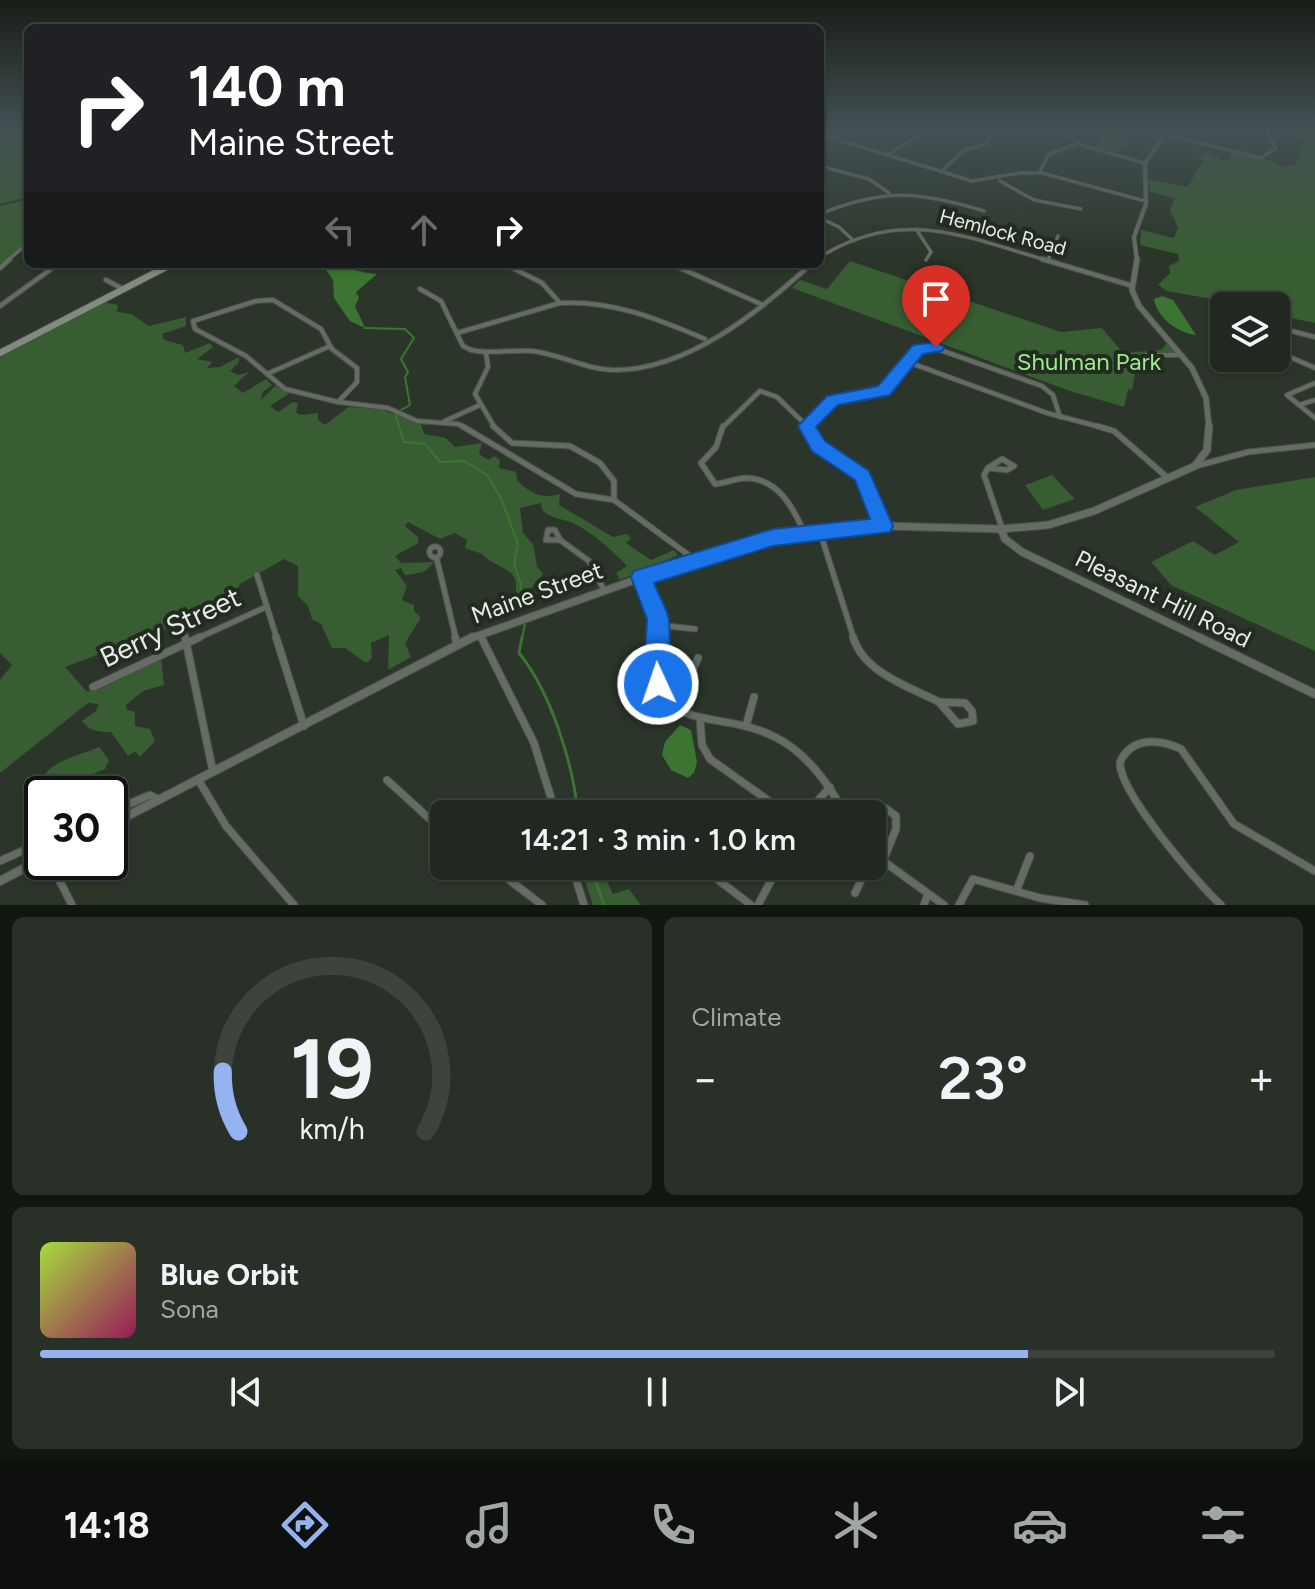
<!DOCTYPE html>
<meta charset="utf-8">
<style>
body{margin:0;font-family:Figtree,sans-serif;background:#283028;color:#f1f3f6;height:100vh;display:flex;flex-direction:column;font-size:30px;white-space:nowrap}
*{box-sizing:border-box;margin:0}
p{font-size:26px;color:#a2a6a4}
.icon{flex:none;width:44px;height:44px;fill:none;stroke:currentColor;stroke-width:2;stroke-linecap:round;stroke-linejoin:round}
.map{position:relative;height:905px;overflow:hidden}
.side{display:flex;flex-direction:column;gap:12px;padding:12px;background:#121611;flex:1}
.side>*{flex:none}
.guide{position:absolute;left:24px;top:24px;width:800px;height:244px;border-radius:12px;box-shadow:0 2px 6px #0004,0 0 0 2px #3d443d;background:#202124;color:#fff;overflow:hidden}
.tools{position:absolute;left:1210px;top:292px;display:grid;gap:16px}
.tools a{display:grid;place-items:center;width:80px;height:80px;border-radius:12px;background:#20281f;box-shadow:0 2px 6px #0004,0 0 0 2px #3d443d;font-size:40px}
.speed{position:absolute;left:24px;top:776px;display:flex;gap:16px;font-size:40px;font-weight:700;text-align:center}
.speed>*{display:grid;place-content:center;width:104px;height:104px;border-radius:50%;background:#20281f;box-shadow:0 2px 6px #0004,0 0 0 2px #3d443d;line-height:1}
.speed .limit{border:4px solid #111;border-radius:12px;background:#fff;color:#111}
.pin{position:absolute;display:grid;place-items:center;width:68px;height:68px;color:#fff;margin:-82px -34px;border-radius:50% 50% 50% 0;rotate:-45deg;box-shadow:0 0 8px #0007}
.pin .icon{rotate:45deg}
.me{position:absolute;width:88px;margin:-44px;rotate:357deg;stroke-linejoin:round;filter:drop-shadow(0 0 6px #0008)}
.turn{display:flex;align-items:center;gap:28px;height:168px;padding:0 32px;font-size:36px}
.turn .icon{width:104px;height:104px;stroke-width:2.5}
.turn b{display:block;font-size:56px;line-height:68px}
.lanes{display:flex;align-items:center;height:76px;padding:0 32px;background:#0003;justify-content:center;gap:40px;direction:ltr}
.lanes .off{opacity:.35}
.big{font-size:60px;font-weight:600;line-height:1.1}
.side .card{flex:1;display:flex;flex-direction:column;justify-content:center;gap:12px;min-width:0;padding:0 28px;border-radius:12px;background:#283028}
.side .dial{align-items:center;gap:0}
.dial svg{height:208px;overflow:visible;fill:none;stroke:#3d443d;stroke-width:7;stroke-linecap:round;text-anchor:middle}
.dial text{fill:#f1f3f6;stroke:none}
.song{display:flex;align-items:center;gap:24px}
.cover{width:96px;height:96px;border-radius:12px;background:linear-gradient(135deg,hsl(80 70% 55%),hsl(330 70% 35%))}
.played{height:8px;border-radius:4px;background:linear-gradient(90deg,#95b2f1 80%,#3d443d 80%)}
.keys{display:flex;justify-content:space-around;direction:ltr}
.heat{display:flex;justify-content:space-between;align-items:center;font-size:44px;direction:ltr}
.side .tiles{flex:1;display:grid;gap:12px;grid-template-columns:1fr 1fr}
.card:last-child{grid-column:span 2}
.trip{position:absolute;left:430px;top:800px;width:456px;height:80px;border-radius:12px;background:#20281f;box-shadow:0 2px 6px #0004,0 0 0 2px #3d443d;font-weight:600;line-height:80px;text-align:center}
.tab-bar{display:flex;height:128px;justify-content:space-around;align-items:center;background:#0d100c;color:#a2a6a4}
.tab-bar .icon{width:56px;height:56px}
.tab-bar .on{color:#95b2f1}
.tab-bar b{font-size:36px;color:#f1f3f6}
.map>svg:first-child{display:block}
.green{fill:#385d32}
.water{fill:#3b7531}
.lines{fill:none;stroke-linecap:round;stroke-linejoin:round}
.stream-far1{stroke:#3b7531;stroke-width:2}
.stream{stroke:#3b7531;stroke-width:3}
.minor-far3-casing{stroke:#495247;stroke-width:4}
.minor-far2-casing{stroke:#495247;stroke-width:6}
.minor-far1-casing{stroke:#495247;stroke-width:7}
.minor-casing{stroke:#495247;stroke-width:9}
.tertiary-far3-casing{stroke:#495247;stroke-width:5}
.tertiary-far2-casing{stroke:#495247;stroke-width:7}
.tertiary-far1-casing{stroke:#495247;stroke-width:9}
.tertiary-casing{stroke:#495247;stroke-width:10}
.secondary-casing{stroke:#495247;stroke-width:8}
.minor-far3{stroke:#666b65;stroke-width:3}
.minor-far2{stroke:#666b65;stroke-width:4}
.minor-far1{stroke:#666b65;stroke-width:5}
.minor{stroke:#666b65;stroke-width:7}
.tertiary-far3{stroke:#666b65;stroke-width:4}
.tertiary-far2{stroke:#666b65;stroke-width:5}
.tertiary-far1{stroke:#666b65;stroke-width:7}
.tertiary{stroke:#666b65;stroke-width:8}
.secondary{stroke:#828b80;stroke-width:6}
.route{fill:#1a73e8;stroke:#114b97;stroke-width:2}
.labels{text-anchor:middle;stroke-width:8;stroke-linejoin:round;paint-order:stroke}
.far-street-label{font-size:20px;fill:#e4ece3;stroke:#212b1f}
.park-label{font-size:24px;fill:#9ceb8e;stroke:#212b1f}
.street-label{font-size:24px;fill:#e4ece3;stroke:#212b1f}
.near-street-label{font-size:28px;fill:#e4ece3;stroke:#212b1f}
</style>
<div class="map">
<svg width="1315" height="905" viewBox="0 0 1315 905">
<rect width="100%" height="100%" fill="#2b3529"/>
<g class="green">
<polygon points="0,129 28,129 28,197 0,204"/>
<polygon points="1085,129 1106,129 1132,136 1115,154 1095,148 1101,140 1092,137 1092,131"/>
<polygon points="1269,129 1315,129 1315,323 1276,315 1276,306 1252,306 1167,291 1158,285 1170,273 1169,266 1179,261 1178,254 1140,245 1141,230 1174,238 1178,228 1170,210 1175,198 1150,192 1148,179 1187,187 1204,161 1197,159 1205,152 1227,162 1233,151 1273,161 1282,167 1296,165 1306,138 1273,136"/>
<polygon points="28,200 28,243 0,267 0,206"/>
<polygon points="850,261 1061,332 1102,328 1123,353 1161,350 1167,343 1179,356 1138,360 1132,390 1128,389 1124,407 1070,391 792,288 800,280 827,289"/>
<path d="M102 302 118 305 117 312 131 314 149 326 186 317V326L162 334 164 340 183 345 185 353 210 343 213 347 197 359 213 362 207 368 220 367 239 357V362L230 371 238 375 249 372 234 386 243 393 266 379 272 385 262 393 261 400 275 386 290 393 270 406 278 412 293 402 298 403 296 413 302 415 318 413V420L325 425 348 407 380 409 421 424 424 434 446 438 455 447 482 443 479 454 488 460 494 456 500 460 499 468 516 472 517 480C530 494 542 499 560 494L559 505 613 537 627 534 631 538 626 543 651 560 674 550 678 555 620 580 616 573 627 566C612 550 596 536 577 525 564 518 552 520 542 510L541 503 520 508 523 533 533 544 537 567 543 574 526 594 529 608 519 612C513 598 518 590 515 579 511 568 490 564 482 554L465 548 467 540 455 533 440 539 408 522 405 526 418 537V543L395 556 401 563 434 562C426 573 420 573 405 575L401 568 395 570 407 586 402 600 414 605V611L421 618 405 643 411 657 388 670 389 635 371 643 372 658 366 663 345 648H332L321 624 312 619 308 606 298 596V566L284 559 240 584 232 597 219 605 195 607 170 627 65 667 87 692 161 658 164 685 143 691 126 705 127 710 135 712V726L150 729 155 741 140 757 135 751 128 756 111 732C99 732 89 731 82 721L96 711 99 704 88 703 0 773V680L12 665 0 653V356Z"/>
<polygon points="1052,475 1075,499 1043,510 1025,485"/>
<polygon points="1315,477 1315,651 1171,585 1151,562 1193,541 1215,555 1239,542 1195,507 1236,490"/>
<path d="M99 747 109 760 105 769 40 796C32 765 78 756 99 747Z"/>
<polygon points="580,866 599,866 613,894 629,889 641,905 593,905"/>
</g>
<g class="water">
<path d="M322 264C346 264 357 273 377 274L356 292 359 298 355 306 365 328 350 321 334 298 333 280Z"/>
<path d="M1162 296 1173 300 1196 335C1178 333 1157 318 1154 299Z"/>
<polygon points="680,725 691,730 697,762 694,773 688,778 671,770 662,755 665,742"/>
</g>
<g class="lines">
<g class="stream-far1">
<polyline points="365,328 405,329 414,338 401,359 408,372 405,377 410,405 401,410"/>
<polyline points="395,414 404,442 425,444 440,462 464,461 487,475 501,498 518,544 514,564 521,584 520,609"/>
<polyline points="522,639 525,624"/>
</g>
<g class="stream">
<path d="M522 637 519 653C551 692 573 764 578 814"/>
<polyline points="590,866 604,905"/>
</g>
<defs>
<g id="minor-far3">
<polyline points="974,129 1000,132 1022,129"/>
<polyline points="1059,129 1084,146 1145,163"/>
<polyline points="1141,129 1261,158 1276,148 1266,129"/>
<polyline points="1250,129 1266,131"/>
<polyline points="820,134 972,181 1020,173 1042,173 1145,201"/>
<polyline points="835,139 848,129"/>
<polyline points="888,155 928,129"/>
<polyline points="820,166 869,179 889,193"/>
<polyline points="941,172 963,151 987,143 990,132"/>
<polyline points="1039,173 1049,154 1077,144"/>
<polyline points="1000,181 1034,200 1081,209"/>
<path d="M820 214C884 188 919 191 984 211"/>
<polyline points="820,218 839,227 854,241"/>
<polyline points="916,229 931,252 926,260"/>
<path d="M820 257C902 206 965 237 1049 261"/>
<polyline points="1048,260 1058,236"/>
<polyline points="7,261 28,243"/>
</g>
<g id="minor-far2">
<polyline points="1042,259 1133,286"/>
<polyline points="505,264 542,283 560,303"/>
<polyline points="671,264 763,305"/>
<polyline points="0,268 10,259"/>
<polyline points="106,280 123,289"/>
<path d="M420 289 441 301 463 346 471 350C491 355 511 349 532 351 560 354 586 370 615 370 688 370 760 311 811 264"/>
<polygon points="273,300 321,329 332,349 357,368 357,382 338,402 285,389 246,356 195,329 193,321 256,301"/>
<polyline points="0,306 58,264"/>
<polyline points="1224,321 1221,328 1224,335"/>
<polyline points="1276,327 1315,337"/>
<path d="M457 333 560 303C612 300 658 319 705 339"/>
<polyline points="1276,351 1315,368"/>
<polyline points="486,353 488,367 475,394 495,428"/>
<polyline points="1147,355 1181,355"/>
<polyline points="908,362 1047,413 1104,428"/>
<polyline points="267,374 330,346"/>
<polyline points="1315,383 1287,395 1315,418"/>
<polyline points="338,402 388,408 417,421 458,424 465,428"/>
<polyline points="1299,405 1315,400"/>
<polyline points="445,421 480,405"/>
<polyline points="722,428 760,391 777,397 807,426"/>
<path d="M808 428C813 396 852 404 875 395 900 385 902 353 929 346L1042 386 1053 395 1060 417"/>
</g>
<g id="minor-far1">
<polyline points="462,426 576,494 614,500 694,559"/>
<polyline points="493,426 512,443 570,446 600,463 614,481 614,500"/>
<path d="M723 426 716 447 701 463 715 484C726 483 736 478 747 478 778 479 794 508 804 533"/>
<polyline points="807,426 819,446 863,476 883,526"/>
<polyline points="1097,426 1114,431 1168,478"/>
<polygon points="1002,459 1014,466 1007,470 988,468"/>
<polyline points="1196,466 1248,452 1315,445"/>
<polyline points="988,468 984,475 1002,528"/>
<polygon points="548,530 555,530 560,540 546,540"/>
<polyline points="820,532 854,639"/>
<polyline points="560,540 589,561 604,590"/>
<circle cx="435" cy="552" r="5.5"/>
<polyline points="437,560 456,639"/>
<polyline points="257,575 277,639"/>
<polyline points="641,577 656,611 658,639"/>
<polyline points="181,617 186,639"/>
<polyline points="658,625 695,629"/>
<polyline points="480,635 482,639"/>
<polyline points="196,639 266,607"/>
</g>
<g id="minor">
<polyline points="185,637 213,772"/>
<polyline points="276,637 304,726"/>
<polyline points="455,637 457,644"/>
<polyline points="481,637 534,743 556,814"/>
<path d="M658 637C649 742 712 705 775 737 807 753 828 783 845 814"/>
<path d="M853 637C864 673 908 686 939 702"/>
<polyline points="93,687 200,637"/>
<polyline points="662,692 690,676 698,658"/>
<polygon points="939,702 965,703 972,711 973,721 958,724"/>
<polyline points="700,718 702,745 710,759 787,814"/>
<polyline points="746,726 754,697"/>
<polyline points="387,780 444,832"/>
<polyline points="199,781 226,826 294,905"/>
<polyline points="110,812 150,795 159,800"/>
<polyline points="806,814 830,787"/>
<polyline points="861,814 885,808 896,816 896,829 883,861"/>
<polyline points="872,853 944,905"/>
<polyline points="0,861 42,842"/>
<polyline points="50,862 72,905"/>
<polyline points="491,866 542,905"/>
<polyline points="572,866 584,905"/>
<polyline points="700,866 751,905"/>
<polyline points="1017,889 1030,856"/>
<polyline points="855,893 868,866"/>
<polyline points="758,905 776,871"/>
<polyline points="924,905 928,894"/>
<polyline points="959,905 973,879 1040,898 1085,905"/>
<path d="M1221 905C1197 883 1118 791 1120 762 1132 736 1160 739 1181 749L1234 824 1315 871"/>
</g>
<polyline id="tertiary-far3" points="1137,261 1134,237 1146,204 1145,163 1169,129"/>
<polyline id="tertiary-far2" points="1137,259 1132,290 1139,306 1192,368 1206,398 1209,428"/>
<g id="tertiary-far1">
<polyline points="1001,529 1005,539 1022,552 1202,639"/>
<polyline points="469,639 694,559 773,538 883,526 1001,529 1048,525 1094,511 1195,466 1207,450 1209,426"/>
</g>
<g id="tertiary">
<polyline points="1198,637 1315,694"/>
<polyline points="110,825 473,637"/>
<polyline points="0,881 42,859"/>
</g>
<polyline id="secondary" points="0,353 172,264"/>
</defs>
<use href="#minor-far3" class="minor-far3-casing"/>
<use href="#minor-far2" class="minor-far2-casing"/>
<use href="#minor-far1" class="minor-far1-casing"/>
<use href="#minor" class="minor-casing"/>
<use href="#tertiary-far3" class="tertiary-far3-casing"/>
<use href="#tertiary-far2" class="tertiary-far2-casing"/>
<use href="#tertiary-far1" class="tertiary-far1-casing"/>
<use href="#tertiary" class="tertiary-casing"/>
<use href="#secondary" class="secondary-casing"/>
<use href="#minor-far3" class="minor-far3"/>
<use href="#minor-far2" class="minor-far2"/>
<use href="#minor-far1" class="minor-far1"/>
<use href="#minor" class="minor"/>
<use href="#tertiary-far3" class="tertiary-far3"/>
<use href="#tertiary-far2" class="tertiary-far2"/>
<use href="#tertiary-far1" class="tertiary-far1"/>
<use href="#tertiary" class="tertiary"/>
<use href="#secondary" class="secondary"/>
</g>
<linearGradient id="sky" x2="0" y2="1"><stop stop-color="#181d17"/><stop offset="0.51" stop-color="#445154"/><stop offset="1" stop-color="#445154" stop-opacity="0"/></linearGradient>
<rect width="1315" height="255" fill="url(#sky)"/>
<path class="route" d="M936 342 944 347 942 351 923 354 890 395 838 405 816 427 825 441 869 471 893 526 890 532 773 546 654 583C658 594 667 608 669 620 670 632 670 684 667 692L658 696 650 692 644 673 647 619 631 577 634 571 773 529 870 519 855 480 812 451 798 426 827 396 878 386 913 345Z"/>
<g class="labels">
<g class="far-street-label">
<text transform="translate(1003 232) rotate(15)" y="7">Hemlock Road</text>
</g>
<g class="park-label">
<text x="1089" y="370">Shulman Park</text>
</g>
<g class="street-label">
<text transform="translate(537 593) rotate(-20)" y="8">Maine Street</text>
<text transform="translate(1163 599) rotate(26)" y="8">Pleasant Hill Road</text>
</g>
<g class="near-street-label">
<text transform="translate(170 627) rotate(-25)" y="10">Berry Street</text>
</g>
</g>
</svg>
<div class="tools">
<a><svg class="icon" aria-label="layers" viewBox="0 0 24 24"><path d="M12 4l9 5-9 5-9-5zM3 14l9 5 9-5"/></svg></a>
</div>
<div class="speed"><div class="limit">30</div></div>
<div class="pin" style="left:936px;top:347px;background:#d93025"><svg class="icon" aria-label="arrive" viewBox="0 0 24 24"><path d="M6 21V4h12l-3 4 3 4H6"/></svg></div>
<svg class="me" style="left:658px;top:684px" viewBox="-20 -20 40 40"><circle r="17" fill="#1a73e8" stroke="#fff" stroke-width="3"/><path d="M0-11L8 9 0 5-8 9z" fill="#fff"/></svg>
<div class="trip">14:21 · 3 min · 1.0 km</div>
<div class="guide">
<div class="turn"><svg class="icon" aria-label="right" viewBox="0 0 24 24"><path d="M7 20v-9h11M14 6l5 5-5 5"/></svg><div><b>140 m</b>Maine Street</div></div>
<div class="lanes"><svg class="icon off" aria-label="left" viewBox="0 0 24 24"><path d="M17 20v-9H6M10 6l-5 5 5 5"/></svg><svg class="icon off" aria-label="ahead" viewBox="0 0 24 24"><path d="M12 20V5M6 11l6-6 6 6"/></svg><svg class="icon" aria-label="right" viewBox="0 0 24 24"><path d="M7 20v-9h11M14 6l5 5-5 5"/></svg></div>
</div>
</div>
<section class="side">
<div class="tiles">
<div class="card dial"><svg viewBox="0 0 100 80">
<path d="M14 69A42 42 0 1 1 86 69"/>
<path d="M14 69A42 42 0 0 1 8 46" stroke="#95b2f1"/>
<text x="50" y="56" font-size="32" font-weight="700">19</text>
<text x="50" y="72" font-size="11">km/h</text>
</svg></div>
<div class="card"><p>Climate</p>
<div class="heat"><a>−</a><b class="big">23°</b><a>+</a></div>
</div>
<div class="card">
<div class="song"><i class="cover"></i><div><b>Blue Orbit</b><p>Sona</p></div></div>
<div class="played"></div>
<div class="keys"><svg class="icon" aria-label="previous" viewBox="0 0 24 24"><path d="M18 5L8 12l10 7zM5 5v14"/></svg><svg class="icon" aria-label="pause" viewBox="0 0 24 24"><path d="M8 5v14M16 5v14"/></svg><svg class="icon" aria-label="next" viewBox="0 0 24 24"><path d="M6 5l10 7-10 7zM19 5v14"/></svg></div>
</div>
</div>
</section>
<nav class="tab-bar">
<b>14:18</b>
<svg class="icon on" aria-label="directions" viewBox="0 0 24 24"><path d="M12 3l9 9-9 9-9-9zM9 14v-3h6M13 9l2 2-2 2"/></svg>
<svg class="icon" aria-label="music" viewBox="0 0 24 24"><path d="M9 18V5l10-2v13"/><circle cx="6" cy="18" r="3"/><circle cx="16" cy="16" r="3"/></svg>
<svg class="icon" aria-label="phone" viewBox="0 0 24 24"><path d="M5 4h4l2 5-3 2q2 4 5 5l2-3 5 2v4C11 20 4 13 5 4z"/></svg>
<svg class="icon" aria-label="climate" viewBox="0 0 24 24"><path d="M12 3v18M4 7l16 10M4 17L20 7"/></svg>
<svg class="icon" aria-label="car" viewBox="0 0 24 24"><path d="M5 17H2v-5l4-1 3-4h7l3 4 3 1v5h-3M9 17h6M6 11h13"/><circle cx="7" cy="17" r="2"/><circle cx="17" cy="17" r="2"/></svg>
<svg class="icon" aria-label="filters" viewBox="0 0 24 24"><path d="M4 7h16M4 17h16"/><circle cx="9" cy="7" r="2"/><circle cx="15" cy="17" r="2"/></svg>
</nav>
